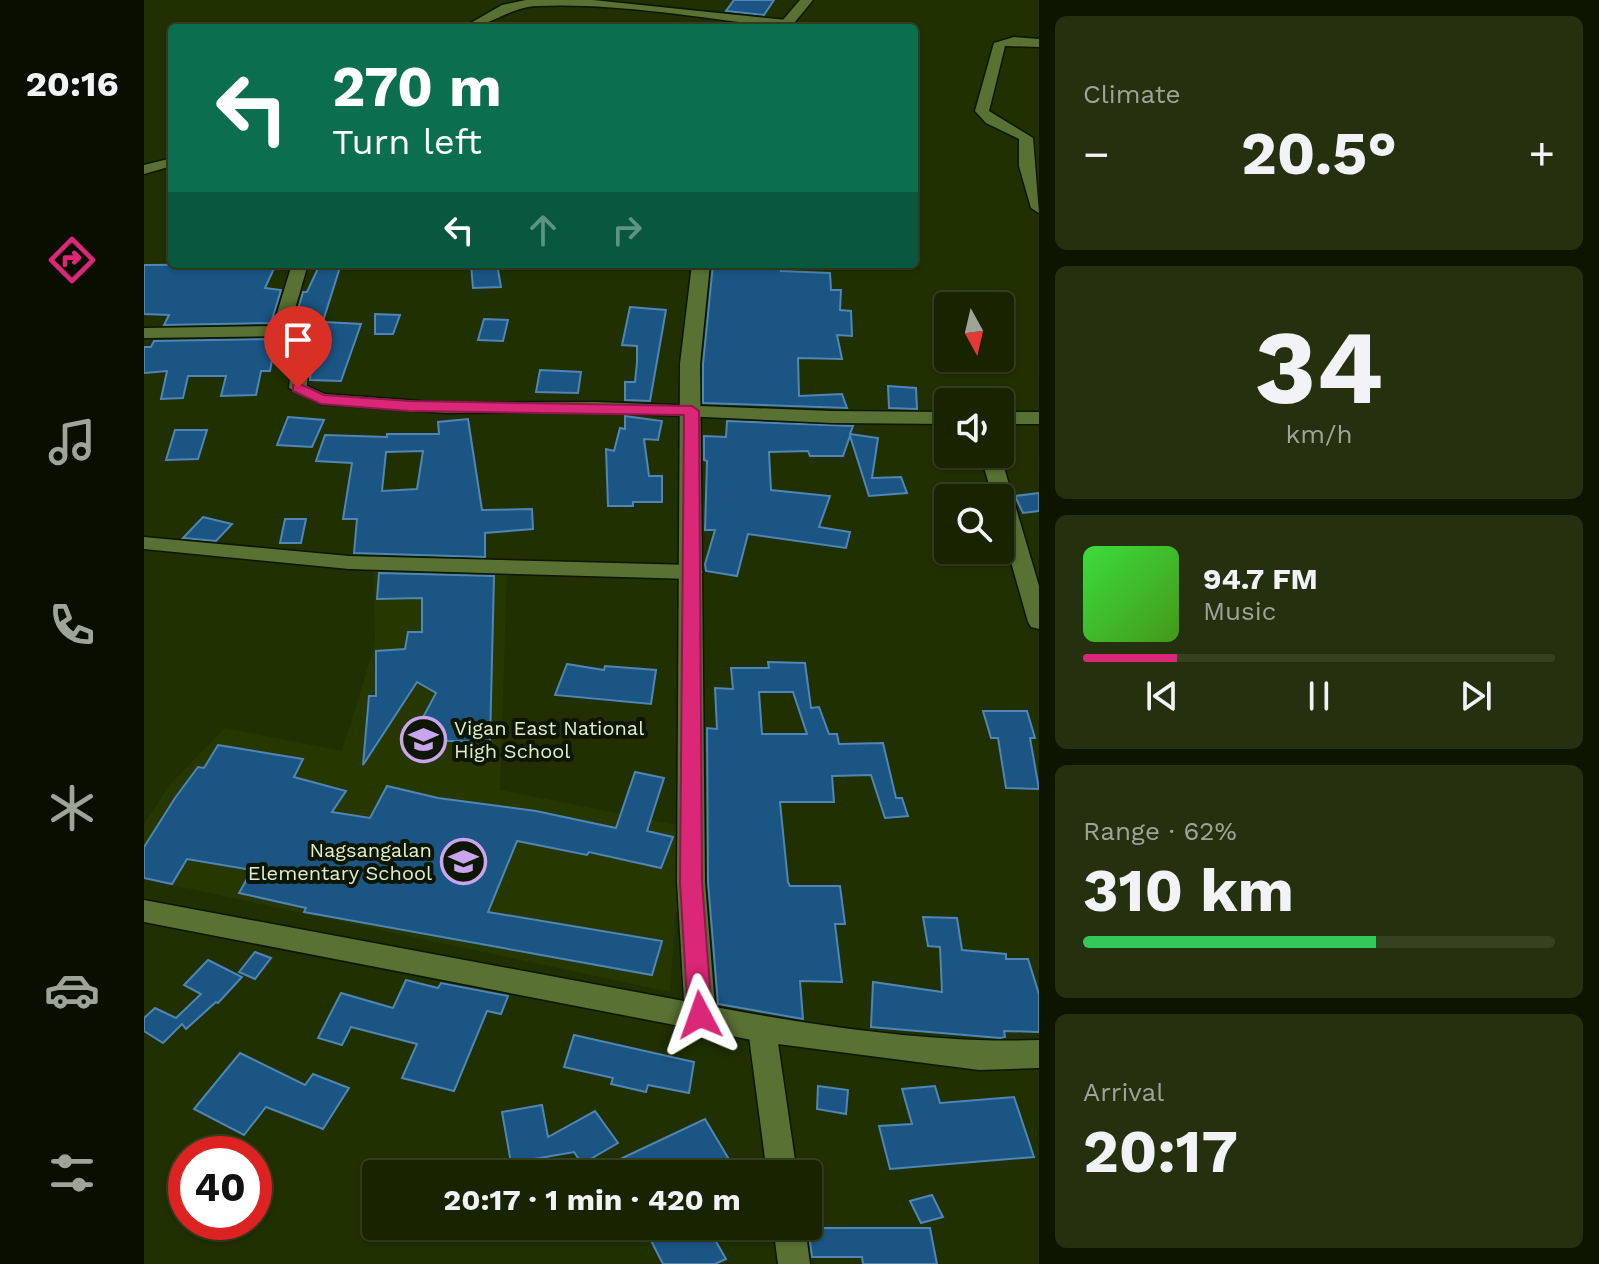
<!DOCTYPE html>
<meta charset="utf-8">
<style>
body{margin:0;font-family:"Work Sans",sans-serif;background:#25300f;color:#f1f3f6;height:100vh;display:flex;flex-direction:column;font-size:30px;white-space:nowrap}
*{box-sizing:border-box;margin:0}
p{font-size:26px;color:#9fa499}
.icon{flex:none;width:44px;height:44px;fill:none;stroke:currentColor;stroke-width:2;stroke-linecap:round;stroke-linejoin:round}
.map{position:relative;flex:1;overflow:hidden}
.sheet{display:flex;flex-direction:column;gap:16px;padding:16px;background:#0d1400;width:560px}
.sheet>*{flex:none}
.hud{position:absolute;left:24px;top:24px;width:750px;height:244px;border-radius:8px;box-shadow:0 2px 6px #0004,0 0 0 2px #364122;background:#0b6e4f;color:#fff;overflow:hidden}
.needle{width:52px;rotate:172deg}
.fabs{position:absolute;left:790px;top:292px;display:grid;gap:16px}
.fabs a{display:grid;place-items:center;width:80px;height:80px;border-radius:8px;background:#182400;box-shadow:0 2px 6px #0004,0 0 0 2px #364122;font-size:40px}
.speed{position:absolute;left:24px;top:1136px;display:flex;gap:16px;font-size:40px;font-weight:700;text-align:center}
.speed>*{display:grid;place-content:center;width:104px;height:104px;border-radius:50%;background:#182400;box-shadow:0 2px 6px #0004,0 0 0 2px #364122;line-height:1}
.speed .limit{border:12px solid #d22;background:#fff;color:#111}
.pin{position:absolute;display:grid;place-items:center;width:68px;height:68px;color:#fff;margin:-82px -34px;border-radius:50% 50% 50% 0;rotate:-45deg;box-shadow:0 0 8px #0007}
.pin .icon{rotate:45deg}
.me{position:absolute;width:88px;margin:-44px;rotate:356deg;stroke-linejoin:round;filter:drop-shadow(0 0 6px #0008)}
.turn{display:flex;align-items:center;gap:28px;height:168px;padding:0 32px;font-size:36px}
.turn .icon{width:104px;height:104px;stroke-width:2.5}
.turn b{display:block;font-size:56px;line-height:68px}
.lanes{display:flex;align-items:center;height:76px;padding:0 32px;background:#0003;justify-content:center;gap:40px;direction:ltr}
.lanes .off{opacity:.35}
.big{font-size:60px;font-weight:700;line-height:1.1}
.sheet .widget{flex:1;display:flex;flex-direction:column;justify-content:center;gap:12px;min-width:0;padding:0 28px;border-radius:12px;background:#25300f}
.sheet .dial{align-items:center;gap:0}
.dial b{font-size:104px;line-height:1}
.song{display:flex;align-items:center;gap:24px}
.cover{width:96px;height:96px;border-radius:12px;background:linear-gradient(135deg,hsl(120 70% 55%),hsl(100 70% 35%))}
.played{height:8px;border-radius:4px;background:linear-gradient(90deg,#db2777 20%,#364122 20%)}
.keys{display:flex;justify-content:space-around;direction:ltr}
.heat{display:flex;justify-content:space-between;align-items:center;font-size:44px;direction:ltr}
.charge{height:12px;border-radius:6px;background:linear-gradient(90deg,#34c759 62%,#364122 0)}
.trip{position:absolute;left:218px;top:1160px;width:460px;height:80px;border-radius:8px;background:#182400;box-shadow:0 2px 6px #0004,0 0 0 2px #364122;font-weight:700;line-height:80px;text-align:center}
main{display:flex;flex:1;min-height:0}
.tabs{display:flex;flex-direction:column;width:144px;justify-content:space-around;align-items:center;background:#0a0e00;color:#9fa499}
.tabs .icon{width:56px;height:56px}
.tabs .active{color:#db2777}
.tabs b{font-size:36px;color:#f1f3f6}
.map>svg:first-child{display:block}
.built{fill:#263800}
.building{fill:#1a5584;stroke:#5086b5;stroke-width:2;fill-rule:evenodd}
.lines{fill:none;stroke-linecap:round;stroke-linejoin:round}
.minor-casing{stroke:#0c1600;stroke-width:3}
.tertiary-casing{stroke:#0c1600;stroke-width:3}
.minor{fill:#597133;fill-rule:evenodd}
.tertiary{fill:#597133;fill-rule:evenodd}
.route{fill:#db2777;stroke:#8e194d;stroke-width:2}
.labels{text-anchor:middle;stroke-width:8;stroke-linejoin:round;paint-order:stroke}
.poi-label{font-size:20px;fill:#e0efce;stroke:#0d1600;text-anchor:start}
</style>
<main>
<nav class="tabs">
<b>20:16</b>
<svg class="icon active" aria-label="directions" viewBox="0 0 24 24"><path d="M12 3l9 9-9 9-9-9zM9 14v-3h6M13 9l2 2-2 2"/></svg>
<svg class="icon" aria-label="music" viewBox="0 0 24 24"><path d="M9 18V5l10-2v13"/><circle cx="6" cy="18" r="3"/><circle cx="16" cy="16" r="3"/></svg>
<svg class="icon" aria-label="phone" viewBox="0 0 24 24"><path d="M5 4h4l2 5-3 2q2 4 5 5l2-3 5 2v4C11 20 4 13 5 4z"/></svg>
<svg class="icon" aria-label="climate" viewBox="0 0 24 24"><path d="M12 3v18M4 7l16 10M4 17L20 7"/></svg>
<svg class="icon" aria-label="car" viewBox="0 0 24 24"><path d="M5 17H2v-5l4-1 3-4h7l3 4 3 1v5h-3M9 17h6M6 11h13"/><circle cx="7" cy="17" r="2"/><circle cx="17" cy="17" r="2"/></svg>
<svg class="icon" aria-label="filters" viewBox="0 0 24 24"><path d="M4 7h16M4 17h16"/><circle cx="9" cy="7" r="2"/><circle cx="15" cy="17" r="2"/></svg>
</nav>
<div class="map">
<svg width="895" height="1264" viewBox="0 0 895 1264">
<rect width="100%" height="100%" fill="#203000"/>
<polygon class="built" points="363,570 356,790 538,826 526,992 0,879 0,824 27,783 81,728 198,751 231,644 229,571"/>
<g class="building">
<polygon points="590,0 630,0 620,15 582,11"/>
<polygon points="132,264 121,288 137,290 127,323 20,325 25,315 0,314 0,265"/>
<polygon points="176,264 197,264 175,334 167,333 150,323 159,292 163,292"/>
<polygon points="327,264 353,264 357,287 329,288"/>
<polygon points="569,264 637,264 637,271 686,273 687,290 697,290 696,310 707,311 708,336 693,335 698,359 654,358 655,396 698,394 703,408 559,403 559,364"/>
<polygon points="486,307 522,310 506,401 481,400 481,382 491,382 493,362 493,346 478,345"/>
<polygon points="231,314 256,315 249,334 231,334"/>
<polygon points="340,319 364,320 359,341 334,340"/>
<polygon points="181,322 217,324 197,381 166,380 168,355"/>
<polygon points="132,339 126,371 117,371 112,395 77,396 82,376 44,376 39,398 17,399 23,371 0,373 0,347 7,347 10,341"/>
<polygon points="396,370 437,372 434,393 392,392"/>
<polygon points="744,386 772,388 773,409 745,408"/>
<polygon points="481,416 518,421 514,440 500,439 505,476 518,476 518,502 489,502 489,506 464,506 462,449 470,451 476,428 481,429"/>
<polygon points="144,417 180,420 168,447 133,445"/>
<path d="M324 419 338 510 388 509 389 529 341 533V557L210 553 213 519H199L208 463 172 461 181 435 243 437V434H295L294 422ZM279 451 273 489 238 491 242 452Z"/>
<polygon points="583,421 709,426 706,434 734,438 728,478 757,477 763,493 725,496 706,436 699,456 666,456 664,451 625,452 627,490 686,496 675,527 706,532 702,548 604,534 593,576 562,571 561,564 571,530 561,530 563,461 560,460 560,436 582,437"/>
<polygon points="31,430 63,430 54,459 22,460"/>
<polygon points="895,493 895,511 879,513 871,496"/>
<polygon points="59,517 88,524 72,541 39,538"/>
<polygon points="141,519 162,519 157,543 136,543"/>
<polygon points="235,573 350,576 346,742 267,740 292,693 273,682 219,765 225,696 232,696 232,651 261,649 264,632 278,632 278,598 233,599"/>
<path d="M624 662 661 663 667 708 675 707 685 734H693L695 744 739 743 752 798H758L764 816 741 818 727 775 688 776 690 802H636L644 882 646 886H696L701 924H691L698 982 656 981 659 1019 574 1004 564 882 563 728 573 729 571 688 589 689 587 668H625ZM615 692H649L663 734H618Z"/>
<polygon points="423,664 460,670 461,666 512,670 507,704 411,695"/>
<polygon points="839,711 883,711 891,738 886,738 895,789 862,788 854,738 847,738"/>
<polygon points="74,745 159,759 150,777 202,791 188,812 226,818 243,786 294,798 392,811 472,828 491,772 520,778 503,831 529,837 517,868 445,852 443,855 373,841 344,912 518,941 508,975 160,912 162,908 95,893 108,870 43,859 28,884 0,878 0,847 31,798 54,767 60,768"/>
<polygon points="779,917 813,918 818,950 862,954 862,959 884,959 895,994 895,1032 860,1031 861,1037 856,1038 727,1027 729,982 798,992 796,947 784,946"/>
<polygon points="111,952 127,958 111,979 95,972"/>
<polygon points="64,960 98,977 74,1003 72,1002 42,1029 38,1024 19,1043 0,1031 0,1018 11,1008 32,1018 57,994 40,985"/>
<polygon points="262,980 294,988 297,983 364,996 357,1014 343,1011 310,1091 258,1078 273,1044 207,1027 198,1045 174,1038 197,993 249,1008"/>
<polygon points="430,1035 550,1062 545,1093 504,1085 502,1092 467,1084 469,1078 420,1067"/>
<polygon points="96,1053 161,1085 169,1074 205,1088 179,1129 122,1107 100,1135 50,1109"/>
<polygon points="674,1086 704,1090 702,1114 673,1109"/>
<polygon points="791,1086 796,1103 870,1097 890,1157 746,1169 735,1126 768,1124 758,1089"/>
<polygon points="398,1105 404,1137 451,1111 474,1143 438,1164 430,1152 367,1163 358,1112"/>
<polygon points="561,1119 586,1161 557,1174 479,1174 472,1161"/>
<polygon points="788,1195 799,1217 777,1223 766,1201"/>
<polygon points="513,1226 563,1226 582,1259 571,1264 519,1264 502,1231"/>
<polygon points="664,1228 786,1228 793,1264 719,1264 718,1257 668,1257"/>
</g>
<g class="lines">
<defs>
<g id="minor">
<path d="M382 0H449L643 20 649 24 643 28C565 19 470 2 393 6 365 7 345 28 318 28L358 5Z"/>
<polygon points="870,37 895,39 895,47 861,46 845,111 889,138 895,213 887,208 875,166 875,139 842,123 831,111 850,43"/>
<polygon points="28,158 28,166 0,174 0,165"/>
<polygon points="148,264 164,264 146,326 155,327 166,336 163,386 181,394 302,403 452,402 688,411 804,412 804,424 688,423 452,412 302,413 177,404 145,388 150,342 145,336 0,338 0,328 129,326"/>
<rect x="856" y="412" width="39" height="12"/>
<polygon points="836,454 856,454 895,586 895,629 887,627 884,622 856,523 856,498 849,498"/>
<polygon points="0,537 205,556 548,565 559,572 548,579 205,569 0,549"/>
<polygon points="618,1017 628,1020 632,1029 653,1174 623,1174 604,1029 608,1020"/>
<polygon points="629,1226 661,1226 666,1264 634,1264"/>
</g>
<g id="tertiary">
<polygon points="656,0 669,0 646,28 632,28"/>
<path d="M548 264H566L556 364 561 882 571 1007C673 1026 792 1044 895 1040V1068L835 1070 618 1042 0 922V900L540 1001 533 882 536 364Z"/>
</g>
</defs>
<use href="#minor" class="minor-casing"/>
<use href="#tertiary" class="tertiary-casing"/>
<use href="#minor" class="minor"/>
<use href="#tertiary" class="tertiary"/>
</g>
<polygon class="route" points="154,383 180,395 265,401 548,406 555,411 558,882 568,1015 564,1022 556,1025 548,1022 544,1015 536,882 540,415 265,411 177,404 149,391 149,385"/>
<defs>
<symbol id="school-ring" viewBox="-11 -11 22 22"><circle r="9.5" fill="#0d1600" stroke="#c9a5ee" stroke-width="1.5"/><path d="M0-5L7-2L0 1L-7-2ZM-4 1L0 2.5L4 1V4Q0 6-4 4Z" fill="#c9a5ee"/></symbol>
</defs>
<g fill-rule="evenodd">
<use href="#school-ring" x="254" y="714" width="51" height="51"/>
<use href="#school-ring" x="294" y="836" width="51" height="51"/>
</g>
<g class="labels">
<g class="poi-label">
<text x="310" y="735">Vigan East National<tspan x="310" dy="23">High School</tspan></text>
<text x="288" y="857" text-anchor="end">Nagsangalan<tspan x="288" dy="23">Elementary School</tspan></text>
</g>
</g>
</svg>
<div class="fabs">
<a><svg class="needle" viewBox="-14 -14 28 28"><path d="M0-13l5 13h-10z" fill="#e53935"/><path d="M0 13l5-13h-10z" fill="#9fa499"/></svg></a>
<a><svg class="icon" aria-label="sound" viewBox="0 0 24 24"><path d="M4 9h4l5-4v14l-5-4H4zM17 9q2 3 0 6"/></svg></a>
<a><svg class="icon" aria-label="search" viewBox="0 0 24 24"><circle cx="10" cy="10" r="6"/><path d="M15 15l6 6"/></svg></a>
</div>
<div class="speed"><div class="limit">40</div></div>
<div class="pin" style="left:154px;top:388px;background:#d93025"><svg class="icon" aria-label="arrive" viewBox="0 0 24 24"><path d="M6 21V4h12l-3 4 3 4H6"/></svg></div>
<svg class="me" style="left:556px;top:1015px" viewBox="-20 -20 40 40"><path d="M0-17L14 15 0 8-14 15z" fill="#db2777" stroke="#fff" stroke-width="4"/></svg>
<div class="trip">20:17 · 1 min · 420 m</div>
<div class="hud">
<div class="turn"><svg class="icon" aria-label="left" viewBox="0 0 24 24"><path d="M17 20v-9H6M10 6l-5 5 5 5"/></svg><div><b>270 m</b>Turn left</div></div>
<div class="lanes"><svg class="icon" aria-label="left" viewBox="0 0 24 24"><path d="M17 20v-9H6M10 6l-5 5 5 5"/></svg><svg class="icon off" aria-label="ahead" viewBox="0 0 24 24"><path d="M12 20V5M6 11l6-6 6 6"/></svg><svg class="icon off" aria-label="right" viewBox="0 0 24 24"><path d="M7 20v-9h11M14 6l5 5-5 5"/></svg></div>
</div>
</div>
<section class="sheet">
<div class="widget"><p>Climate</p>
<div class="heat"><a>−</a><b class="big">20.5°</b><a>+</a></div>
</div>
<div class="widget dial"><b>34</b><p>km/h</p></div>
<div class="widget">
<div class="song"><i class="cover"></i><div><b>94.7 FM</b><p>Music</p></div></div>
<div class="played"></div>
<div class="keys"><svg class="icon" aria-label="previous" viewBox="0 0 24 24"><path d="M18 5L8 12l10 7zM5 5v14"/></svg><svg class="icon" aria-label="pause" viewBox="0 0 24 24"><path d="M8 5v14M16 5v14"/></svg><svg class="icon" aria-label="next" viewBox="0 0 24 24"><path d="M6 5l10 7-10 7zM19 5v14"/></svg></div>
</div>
<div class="widget"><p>Range · 62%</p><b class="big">310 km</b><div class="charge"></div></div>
<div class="widget"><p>Arrival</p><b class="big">20:17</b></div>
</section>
</main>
